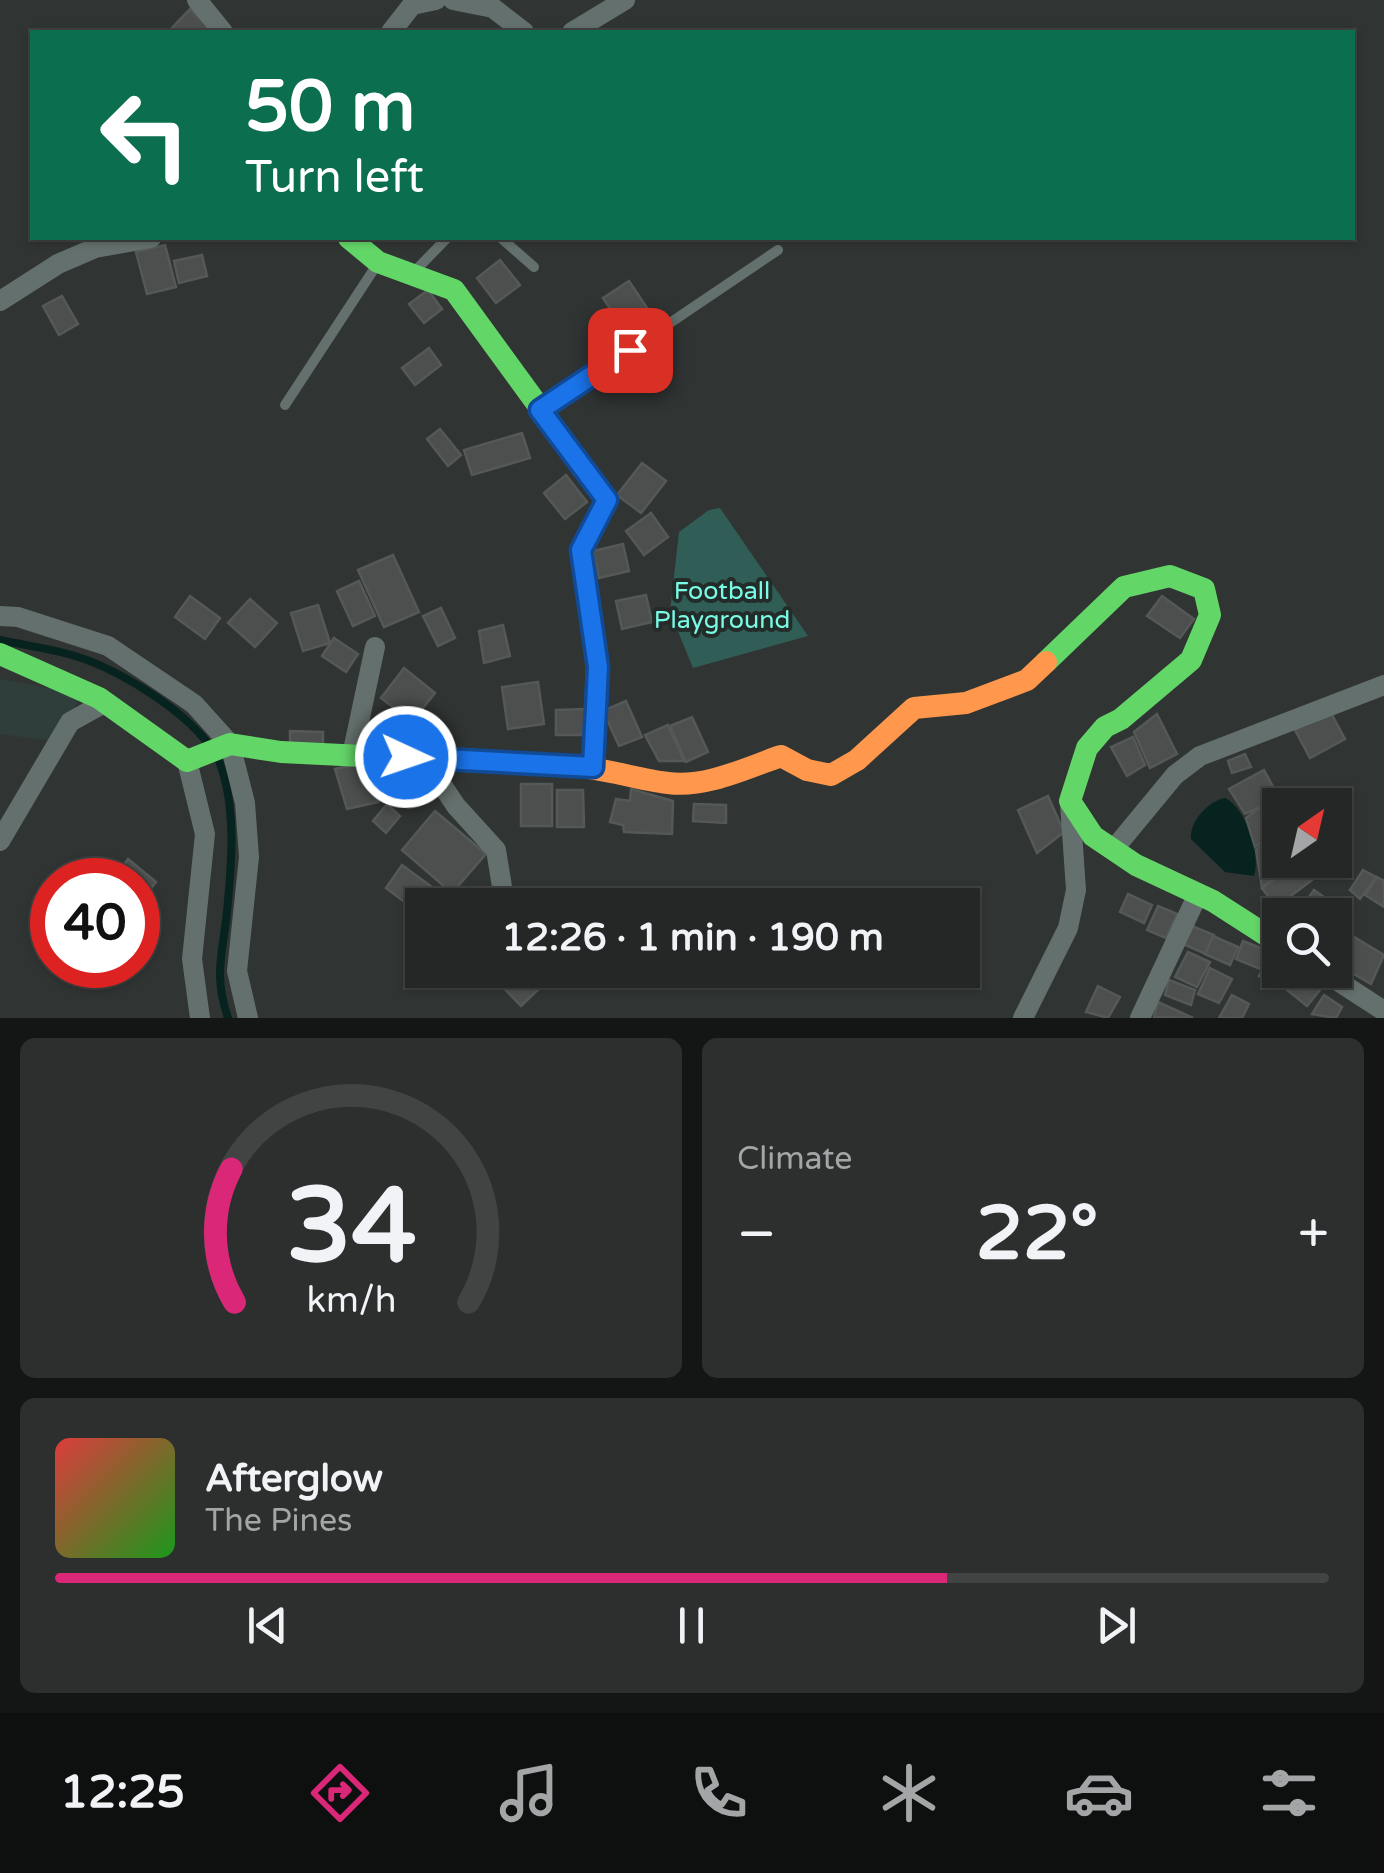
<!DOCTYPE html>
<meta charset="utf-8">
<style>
body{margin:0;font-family:"Varela Round",sans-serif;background:#2c2f2e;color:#f1f3f6;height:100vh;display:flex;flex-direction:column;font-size:38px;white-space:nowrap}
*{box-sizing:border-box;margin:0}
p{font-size:32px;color:#a3a5a7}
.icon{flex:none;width:55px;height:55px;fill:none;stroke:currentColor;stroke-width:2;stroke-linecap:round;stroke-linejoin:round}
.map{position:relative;height:1018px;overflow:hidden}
.side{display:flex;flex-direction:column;gap:20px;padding:20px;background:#141515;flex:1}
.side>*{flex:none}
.banner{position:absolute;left:30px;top:30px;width:1325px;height:210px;border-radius:0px;box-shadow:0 2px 8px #0004,0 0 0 2px #414443;background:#0b6e4f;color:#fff;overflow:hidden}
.needle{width:65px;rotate:34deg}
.controls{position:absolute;left:1262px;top:788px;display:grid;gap:20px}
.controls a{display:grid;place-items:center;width:90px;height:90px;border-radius:0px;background:#242726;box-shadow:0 2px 8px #0004,0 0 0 2px #414443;font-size:50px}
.speed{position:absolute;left:30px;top:858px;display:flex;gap:20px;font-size:50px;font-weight:700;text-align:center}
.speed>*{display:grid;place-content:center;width:130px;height:130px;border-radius:50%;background:#242726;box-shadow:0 2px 8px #0004,0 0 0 2px #414443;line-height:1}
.speed .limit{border:15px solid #d22;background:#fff;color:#111}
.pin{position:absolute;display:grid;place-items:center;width:85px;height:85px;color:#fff;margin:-42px;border-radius:20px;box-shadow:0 5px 15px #0006}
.me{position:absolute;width:110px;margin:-55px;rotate:93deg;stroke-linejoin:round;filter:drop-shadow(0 0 8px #0008)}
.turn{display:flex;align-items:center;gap:35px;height:210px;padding:0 50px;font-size:45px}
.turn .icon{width:130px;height:130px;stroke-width:2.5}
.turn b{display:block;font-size:70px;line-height:85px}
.big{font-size:75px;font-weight:800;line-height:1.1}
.side .widget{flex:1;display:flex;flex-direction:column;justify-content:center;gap:15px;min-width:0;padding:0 35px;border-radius:15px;background:#2c2f2e}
.side .dial{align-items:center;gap:0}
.dial svg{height:260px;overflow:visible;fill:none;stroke:#414443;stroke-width:7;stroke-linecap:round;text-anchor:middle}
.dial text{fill:#f1f3f6;stroke:none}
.song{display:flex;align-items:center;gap:30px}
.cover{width:120px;height:120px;border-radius:15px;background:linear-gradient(135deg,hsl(0 70% 55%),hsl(120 70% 35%))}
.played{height:10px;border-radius:5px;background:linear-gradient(90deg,#db2777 70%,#414443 70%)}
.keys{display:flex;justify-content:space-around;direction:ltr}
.heat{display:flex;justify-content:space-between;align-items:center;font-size:55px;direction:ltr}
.side .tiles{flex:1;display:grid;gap:20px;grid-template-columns:1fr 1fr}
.widget:last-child{grid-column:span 2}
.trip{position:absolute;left:405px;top:888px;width:575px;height:100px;border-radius:0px;background:#242726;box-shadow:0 2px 8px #0004,0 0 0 2px #414443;font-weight:800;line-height:100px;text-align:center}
.tabs{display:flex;height:160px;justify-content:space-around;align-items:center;background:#0e100f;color:#a3a5a7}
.tabs .icon{width:70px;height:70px}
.tabs .current{color:#db2777}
.tabs b{font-size:45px;color:#f1f3f6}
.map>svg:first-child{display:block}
.built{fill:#2f3e3a}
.green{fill:#305e56}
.water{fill:#07231f}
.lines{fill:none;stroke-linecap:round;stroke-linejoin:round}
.stream{stroke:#07231f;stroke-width:8}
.building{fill:#4c4f4e;stroke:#545857;stroke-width:2.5}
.lane{stroke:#64706d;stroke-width:10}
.street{stroke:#64706d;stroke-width:20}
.fast{stroke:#63d668;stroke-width:22}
.slow{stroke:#ff974d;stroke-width:22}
.route-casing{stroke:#114b97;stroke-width:25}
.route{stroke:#1a73e8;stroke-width:18}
.labels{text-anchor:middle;stroke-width:8;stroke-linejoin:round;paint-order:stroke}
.park-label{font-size:25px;fill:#78fce5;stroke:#242c2a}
</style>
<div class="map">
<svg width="1384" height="1018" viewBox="0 0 1384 1018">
<rect width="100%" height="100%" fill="#303433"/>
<polygon class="built" points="0,679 81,694 60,742 0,734"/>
<polygon class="green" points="720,508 808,636 693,668 670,612 679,532 709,510"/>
<path class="water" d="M1225 798C1246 808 1261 854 1254 876L1225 872 1191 839C1189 822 1208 801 1225 798Z"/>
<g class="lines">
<g class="stream">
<path d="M0 640C23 645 46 648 68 654 114 666 182 708 209 745"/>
<path d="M217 756C237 802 232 862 227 911 223 954 213 973 228 1018"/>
</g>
</g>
<g class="building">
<polygon points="190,9 210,28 206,32 176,32 172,28"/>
<polygon points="165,245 176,287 147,294 136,252"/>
<polygon points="202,255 207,276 179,283 174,261"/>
<polygon points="500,260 520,285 496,303 477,278"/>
<polygon points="629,281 649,311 623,328 603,298"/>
<polygon points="428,290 442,309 424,323 409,304"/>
<polygon points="62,296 78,324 59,335 43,306"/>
<polygon points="429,348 441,365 415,385 402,368"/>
<polygon points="440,429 461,455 448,466 427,439"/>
<polygon points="522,433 530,458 472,475 464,450"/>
<polygon points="642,463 666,481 641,513 617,495"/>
<polygon points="566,475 587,502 565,519 544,493"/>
<polygon points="651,513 668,537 644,555 626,531"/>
<polygon points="623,544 629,571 599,578 593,551"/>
<polygon points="393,555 419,612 384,627 358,570"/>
<polygon points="359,581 375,616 353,626 337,591"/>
<polygon points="646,595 652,622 622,629 616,601"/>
<polygon points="190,596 220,618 205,639 175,617"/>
<polygon points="1162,596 1194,619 1180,638 1147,616"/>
<polygon points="250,599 277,623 255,647 228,623"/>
<polygon points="318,605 330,643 303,651 291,613"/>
<polygon points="441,608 455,638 438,646 423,616"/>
<polygon points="503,625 510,656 484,663 479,631"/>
<polygon points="334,638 358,654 346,672 322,656"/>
<polygon points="404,668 435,693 412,722 381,698"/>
<polygon points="538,682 544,724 508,729 502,687"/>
<polygon points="626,701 642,737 619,746 603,711"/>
<polygon points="585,709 586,735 556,735 556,710"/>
<polygon points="1330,711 1345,739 1310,758 1295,730"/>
<polygon points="1157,714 1177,754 1150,768 1134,732"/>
<polygon points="692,717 708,752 686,762 670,726"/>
<polygon points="668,725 684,761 659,761 645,735"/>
<polygon points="290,731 323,732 323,745 290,744"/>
<polygon points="1133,737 1145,765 1127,776 1111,747"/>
<polygon points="1245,754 1251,767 1232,773 1228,761"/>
<polygon points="367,762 378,802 347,809 335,769"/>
<polygon points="1264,770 1279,798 1245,814 1229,789"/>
<rect x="521" y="784" width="31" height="42"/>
<polygon points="631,789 673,801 672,834 624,832 623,825 610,822 616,799 630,801"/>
<polygon points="557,790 583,790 584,827 557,827"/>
<polygon points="1048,796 1064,832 1037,853 1018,810"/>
<polygon points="1270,799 1280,814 1280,830 1255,847 1246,818"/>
<polygon points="387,804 400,816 386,833 373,821"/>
<polygon points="694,804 726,805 726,823 693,821"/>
<polygon points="435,811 486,854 452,893 402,850"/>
<polygon points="1280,832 1280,860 1296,860 1262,888 1256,850"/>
<polygon points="128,859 156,882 138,905 138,880 112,880"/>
<polygon points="1298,861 1312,880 1276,907 1262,888"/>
<polygon points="402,865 447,898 443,905 422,905 422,915 386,888"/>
<polygon points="1363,870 1376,877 1360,899 1350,890"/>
<polygon points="1377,877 1384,881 1384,907 1365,895"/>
<polygon points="1314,890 1352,917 1335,939 1335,915 1296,915"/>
<polygon points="1128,894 1152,905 1144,923 1120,912"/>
<polygon points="1158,906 1177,914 1166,938 1147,930"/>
<polygon points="1189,925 1214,935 1206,954 1181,943"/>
<polygon points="1341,929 1384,955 1371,984 1335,963 1335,939"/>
<polygon points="1213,936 1238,947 1230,965 1205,954"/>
<polygon points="1243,941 1268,951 1260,969 1236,959"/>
<polygon points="1188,952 1210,962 1197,987 1175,977"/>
<polygon points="1269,958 1280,964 1280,970 1292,970 1283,988 1259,976"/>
<polygon points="1210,968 1232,979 1219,1003 1198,994"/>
<polygon points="506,970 530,970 544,984 521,1006 496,980"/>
<polygon points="1299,973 1320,990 1307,1006 1286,989"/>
<polygon points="1169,980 1195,990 1191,1005 1165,995"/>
<polygon points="1098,986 1120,997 1108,1018 1086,1012"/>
<polygon points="1232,995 1249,1004 1242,1018 1219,1018"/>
<polygon points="1324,995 1342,1007 1336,1018 1312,1014"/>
<polygon points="1158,1002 1193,1018 1154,1017"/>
</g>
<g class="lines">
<g class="lane">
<polyline points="501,238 534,267"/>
<polyline points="414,272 447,238"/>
<polyline points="285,405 378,263"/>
<polyline points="541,410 778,250"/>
</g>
<g class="street">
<polyline points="197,0 223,32"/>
<polyline points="453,0 493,8 524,32"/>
<polyline points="391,32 412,5 436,0"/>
<polyline points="572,32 625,0"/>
<polyline points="0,301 58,264 95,248 151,238"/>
<polyline points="0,616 18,617 108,646 194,704 230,744 245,803 249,857 237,971 248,1018"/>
<polyline points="352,755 375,647"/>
<polyline points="434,758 442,785 456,806 496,850 505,905"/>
<polyline points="187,761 205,834 192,959 200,1018"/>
<polyline points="0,841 70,722 106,702"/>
<polyline points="1113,850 1175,775 1200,756 1384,685"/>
<polyline points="1321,970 1384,1011"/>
<polyline points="1023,1018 1068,928 1076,890 1070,803"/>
<polyline points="1140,1018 1198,894"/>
</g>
<g class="fast">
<polyline points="349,238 378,262 454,290 607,500 581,550 597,667 593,767"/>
<polyline points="0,654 99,698 187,761 230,744 281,752 568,766"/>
<polyline points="1046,662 1124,587 1170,576 1204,589 1210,615 1191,660 1121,719 1105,727 1087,748 1070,801 1093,836 1136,865 1213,901 1280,944"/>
</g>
<path class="slow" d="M568 766C602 767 634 779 668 783 706 788 746 768 781 756L807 770 831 775 857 760 914 708 966 703 1027 680 1046 662"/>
</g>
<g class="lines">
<defs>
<polyline id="route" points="406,757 593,767 598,667 581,550 607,500 540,410 630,350"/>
</defs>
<use href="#route" class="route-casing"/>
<use href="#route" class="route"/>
</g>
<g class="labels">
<g class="park-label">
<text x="722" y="599">Football<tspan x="722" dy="29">Playground</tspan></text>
</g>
</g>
</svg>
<div class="controls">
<a><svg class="needle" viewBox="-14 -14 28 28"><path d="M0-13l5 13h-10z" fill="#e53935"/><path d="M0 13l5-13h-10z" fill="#a3a5a7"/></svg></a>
<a><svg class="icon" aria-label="search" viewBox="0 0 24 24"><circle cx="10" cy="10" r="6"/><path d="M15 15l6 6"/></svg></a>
</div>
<div class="speed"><div class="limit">40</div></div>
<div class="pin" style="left:630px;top:350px;background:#d93025"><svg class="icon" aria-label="arrive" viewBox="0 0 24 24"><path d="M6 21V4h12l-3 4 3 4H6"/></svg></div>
<svg class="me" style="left:406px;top:757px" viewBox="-20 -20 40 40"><circle r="17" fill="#1a73e8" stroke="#fff" stroke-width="3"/><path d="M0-11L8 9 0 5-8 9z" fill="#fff"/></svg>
<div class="trip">12:26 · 1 min · 190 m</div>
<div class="banner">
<div class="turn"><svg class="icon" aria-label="left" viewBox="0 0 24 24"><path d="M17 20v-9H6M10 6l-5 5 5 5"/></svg><div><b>50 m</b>Turn left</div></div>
</div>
</div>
<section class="side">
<div class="tiles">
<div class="widget dial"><svg viewBox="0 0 100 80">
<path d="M14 69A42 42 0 1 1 86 69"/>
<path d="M14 69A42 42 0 0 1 13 28" stroke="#db2777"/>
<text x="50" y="56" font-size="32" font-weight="700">34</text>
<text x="50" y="72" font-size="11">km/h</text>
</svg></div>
<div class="widget"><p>Climate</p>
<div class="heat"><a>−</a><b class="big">22°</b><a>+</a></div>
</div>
<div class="widget">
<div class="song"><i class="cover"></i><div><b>Afterglow</b><p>The Pines</p></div></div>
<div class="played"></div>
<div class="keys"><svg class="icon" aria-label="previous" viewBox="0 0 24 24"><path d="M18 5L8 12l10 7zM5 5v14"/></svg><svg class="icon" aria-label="pause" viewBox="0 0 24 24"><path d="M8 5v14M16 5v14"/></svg><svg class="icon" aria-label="next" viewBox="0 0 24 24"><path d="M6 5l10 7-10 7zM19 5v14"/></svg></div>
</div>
</div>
</section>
<nav class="tabs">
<b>12:25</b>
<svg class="icon current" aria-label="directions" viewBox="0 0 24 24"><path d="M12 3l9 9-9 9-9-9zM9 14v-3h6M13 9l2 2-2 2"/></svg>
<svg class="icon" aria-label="music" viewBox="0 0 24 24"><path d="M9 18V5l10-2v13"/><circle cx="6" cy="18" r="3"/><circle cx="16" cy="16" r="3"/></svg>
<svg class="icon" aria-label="phone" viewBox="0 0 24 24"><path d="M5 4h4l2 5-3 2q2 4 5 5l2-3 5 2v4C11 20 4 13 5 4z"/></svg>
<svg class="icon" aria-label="climate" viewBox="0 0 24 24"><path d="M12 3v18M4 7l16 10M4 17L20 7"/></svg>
<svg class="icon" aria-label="car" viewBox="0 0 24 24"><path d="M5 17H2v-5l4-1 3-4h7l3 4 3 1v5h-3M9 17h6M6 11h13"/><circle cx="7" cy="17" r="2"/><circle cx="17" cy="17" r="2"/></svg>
<svg class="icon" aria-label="filters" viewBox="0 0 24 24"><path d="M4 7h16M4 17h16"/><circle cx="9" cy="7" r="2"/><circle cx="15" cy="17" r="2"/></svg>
</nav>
